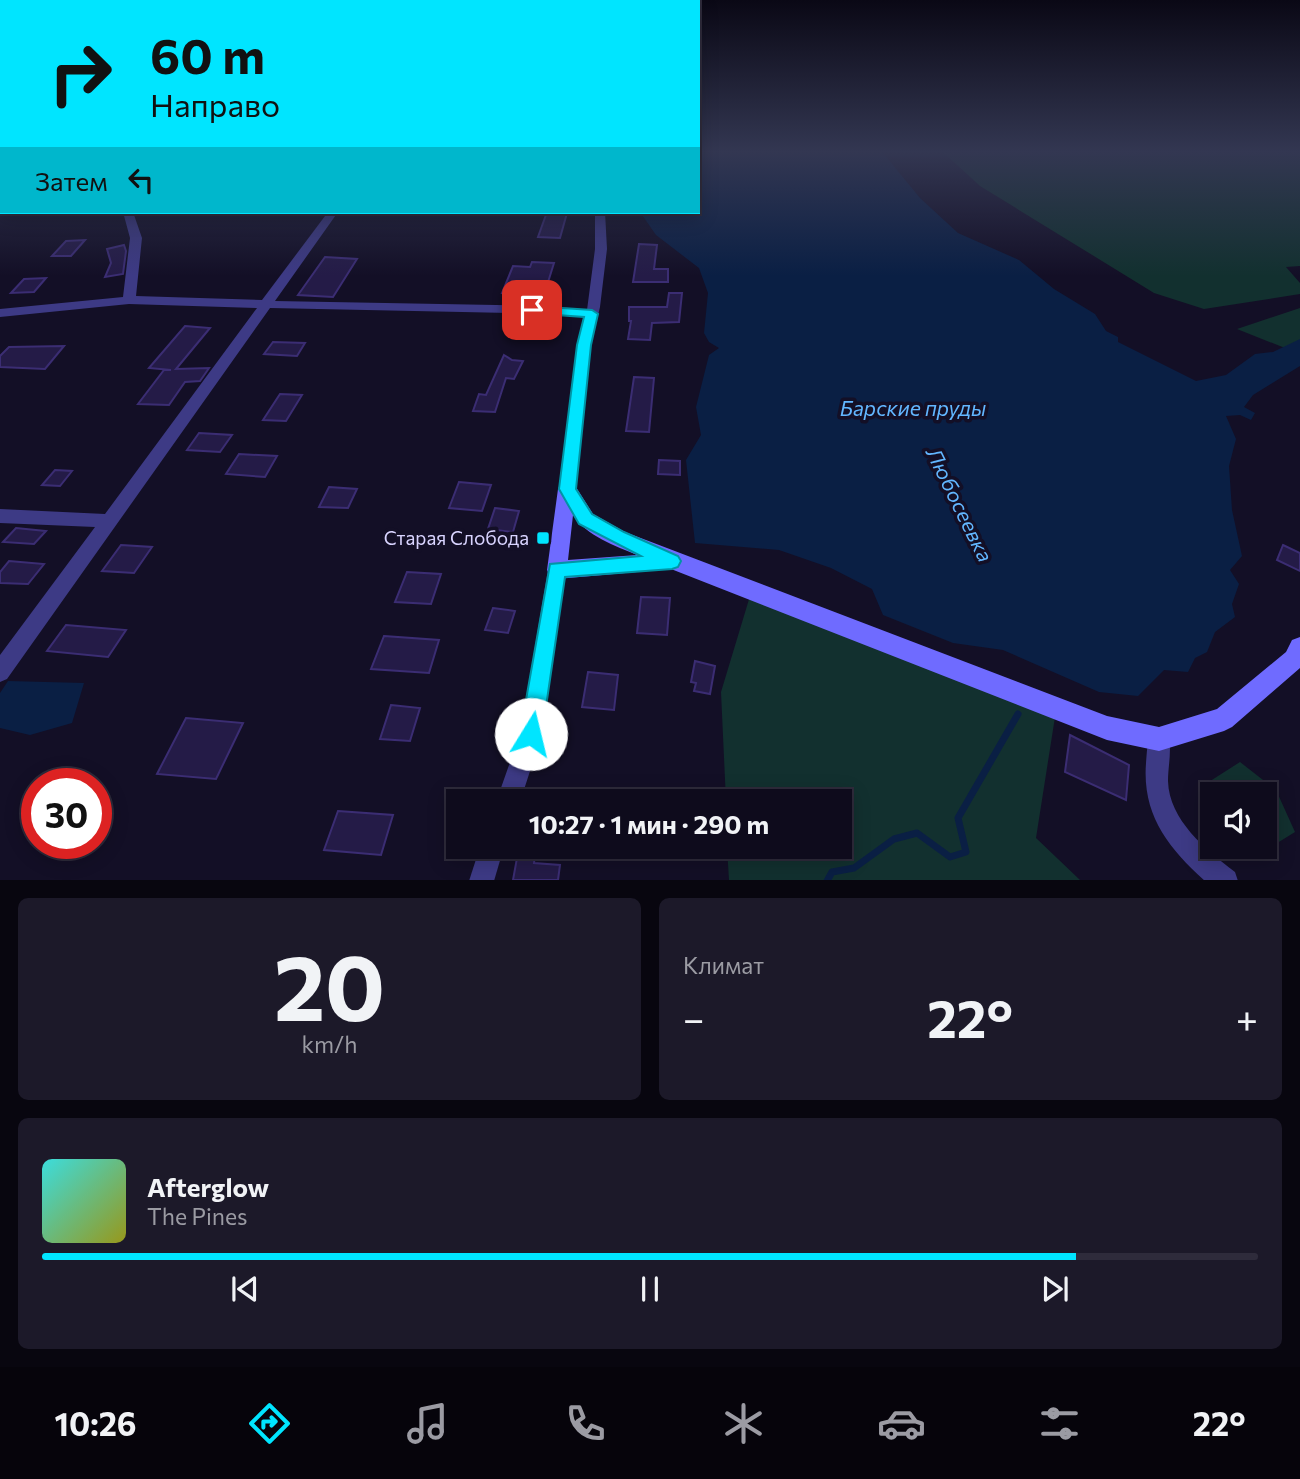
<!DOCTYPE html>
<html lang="ru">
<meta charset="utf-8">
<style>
body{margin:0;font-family:Commissioner,sans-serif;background:#1c1929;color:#f1f3f6;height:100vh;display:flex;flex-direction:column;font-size:26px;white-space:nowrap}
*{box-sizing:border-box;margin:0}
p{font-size:23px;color:#9b9ba3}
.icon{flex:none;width:38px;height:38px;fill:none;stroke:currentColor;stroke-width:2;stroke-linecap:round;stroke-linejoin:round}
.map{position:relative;height:880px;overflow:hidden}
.side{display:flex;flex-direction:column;gap:18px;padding:18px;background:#08060f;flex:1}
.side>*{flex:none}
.guide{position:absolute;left:0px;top:0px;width:700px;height:214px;box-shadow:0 4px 18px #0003,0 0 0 2px #2e2b3b;background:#00e5ff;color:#111;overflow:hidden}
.tools{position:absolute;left:1200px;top:782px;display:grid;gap:14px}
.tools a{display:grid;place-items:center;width:77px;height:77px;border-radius:0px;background:#0e0b1c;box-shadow:0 4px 18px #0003,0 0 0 2px #2e2b3b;font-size:35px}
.speed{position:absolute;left:21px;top:768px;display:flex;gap:14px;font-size:35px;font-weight:700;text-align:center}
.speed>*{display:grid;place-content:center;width:91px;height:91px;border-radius:50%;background:#0e0b1c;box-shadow:0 4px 18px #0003,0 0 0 2px #2e2b3b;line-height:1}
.speed .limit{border:10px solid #d22;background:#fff;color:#111}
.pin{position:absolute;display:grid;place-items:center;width:60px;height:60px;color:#fff;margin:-30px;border-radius:14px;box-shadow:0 4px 10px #0006}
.me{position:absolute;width:77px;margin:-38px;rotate:9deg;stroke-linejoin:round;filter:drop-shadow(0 0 5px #0008)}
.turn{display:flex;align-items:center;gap:24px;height:147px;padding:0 35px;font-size:32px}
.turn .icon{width:91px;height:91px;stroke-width:2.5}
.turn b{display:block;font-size:49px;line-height:60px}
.then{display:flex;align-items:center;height:66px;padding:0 35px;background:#0003;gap:14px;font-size:26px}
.big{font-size:52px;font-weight:700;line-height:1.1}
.side .tile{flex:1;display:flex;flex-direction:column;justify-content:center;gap:10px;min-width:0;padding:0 24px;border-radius:10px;background:#1c1929}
.side .dial{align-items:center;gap:0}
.dial b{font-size:91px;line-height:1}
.song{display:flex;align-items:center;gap:21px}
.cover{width:84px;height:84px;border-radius:10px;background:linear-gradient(135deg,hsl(180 70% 55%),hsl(60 70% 35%))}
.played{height:7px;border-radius:4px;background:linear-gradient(90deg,#00e5ff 85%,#2e2b3b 85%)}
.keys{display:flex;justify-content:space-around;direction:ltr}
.heat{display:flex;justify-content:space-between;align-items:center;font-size:38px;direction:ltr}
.side .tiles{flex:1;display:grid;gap:18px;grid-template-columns:1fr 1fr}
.tile:last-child{grid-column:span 2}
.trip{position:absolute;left:446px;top:789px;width:406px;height:70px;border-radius:0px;background:#0e0b1c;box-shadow:0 4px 18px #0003,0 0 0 2px #2e2b3b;font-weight:700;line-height:70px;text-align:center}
.menu{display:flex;height:112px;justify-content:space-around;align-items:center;background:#06040b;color:#9b9ba3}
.menu .icon{width:49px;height:49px}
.menu .current{color:#00e5ff}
.menu b{font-size:32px;color:#f1f3f6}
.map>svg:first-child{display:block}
.green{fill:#12302f}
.water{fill:#0a1f44}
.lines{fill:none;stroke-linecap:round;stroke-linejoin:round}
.stream{stroke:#0a1f44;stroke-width:7}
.building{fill:#241b47;stroke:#3b2d73;stroke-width:2}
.street{fill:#3d3a85;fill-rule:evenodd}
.secondary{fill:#6f6bff;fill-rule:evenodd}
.route{fill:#00e5ff;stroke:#0095a6;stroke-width:2}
.poi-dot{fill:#00e5ff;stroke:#130f26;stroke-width:2.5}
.labels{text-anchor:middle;stroke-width:7;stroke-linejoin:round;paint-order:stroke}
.poi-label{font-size:19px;fill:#d9d4ff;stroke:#130f26;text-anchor:end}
.water-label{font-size:21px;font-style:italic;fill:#62b6ff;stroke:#130f26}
</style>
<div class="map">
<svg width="1300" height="881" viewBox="0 0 1300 881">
<rect width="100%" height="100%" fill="#130f26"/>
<g class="green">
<polygon points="944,153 1300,153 1300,266 1286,267 1300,283 1300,294 1204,309 1154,293 980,186"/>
<polygon points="1300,308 1300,354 1237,329"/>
<polygon points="750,596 1055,717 1036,838 1080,880 729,880 727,847 840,847 840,802 726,801 721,692"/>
<polygon points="1240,762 1276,790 1295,832 1253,858 1243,847 1265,847 1265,794 1213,794 1213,806 1204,785"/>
</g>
<g class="water">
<polygon points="698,153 883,153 920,198 958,233 1019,260 1054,289 1095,314 1106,331 1118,337 1118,342 1196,381 1226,375 1255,354 1273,352 1300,339 1300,366 1253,395 1244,407 1255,413 1251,420 1240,415 1226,416 1236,439 1229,466 1232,510 1242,556 1230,570 1239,584 1232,604 1235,617 1215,632 1207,652 1195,658 1188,672 1164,670 1138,696 1099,692 1003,650 953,643 883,615 872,589 831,568 779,550 695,543 686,460 701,435 696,407 709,355 719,348 709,342 704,333 708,293 699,268 656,235 640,212 698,212"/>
<polygon points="8,681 84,683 72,723 30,735 0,728 0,693"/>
</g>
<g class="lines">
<polyline class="stream" points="827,881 832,872 854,868 894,839 917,833 950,857 966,852 958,818 1018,714"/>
</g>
<g class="building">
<polygon points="547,212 567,213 560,238 538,237"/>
<polygon points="85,240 71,256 52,256 66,241"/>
<polygon points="639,244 657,245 654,269 668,269 668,282 633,282"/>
<polygon points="124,245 126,251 123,274 105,277 111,263 107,249"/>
<polygon points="325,257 357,259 333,297 298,295"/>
<polygon points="532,262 554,263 544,295 502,293 513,266 530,267"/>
<polygon points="46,278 34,292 11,293 24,279"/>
<polygon points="669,293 682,293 679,322 652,323 650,340 628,339 631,321 629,321 629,307 667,307"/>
<polygon points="185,326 210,328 176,369 209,368 207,371 200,381 185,382 169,405 138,404 164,370 171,370 149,368"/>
<polygon points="273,342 305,343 297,356 264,354"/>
<polygon points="64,346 45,369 0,367 0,356 9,347"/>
<polygon points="504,355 512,360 523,361 514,379 506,378 495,412 473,411 479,394 486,395"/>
<polygon points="634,377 654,378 649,432 626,431"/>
<polygon points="280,394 302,395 286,421 263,420"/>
<polygon points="199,433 232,435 220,452 187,450"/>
<polygon points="239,454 277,456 265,477 226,474"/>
<polygon points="659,460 680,461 680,475 658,474"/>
<polygon points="55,470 72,471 60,486 42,485"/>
<polygon points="459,482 491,485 482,511 449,508"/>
<polygon points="329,487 357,489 348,508 319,507"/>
<polygon points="495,508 519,511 513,532 488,529"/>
<polygon points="16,528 46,531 34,544 3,542"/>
<polygon points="121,545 152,547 134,573 102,571"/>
<polygon points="1283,545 1300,553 1300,571 1277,560"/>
<polygon points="9,561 44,564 28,584 0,583 0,572"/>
<polygon points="407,572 441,574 431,604 395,602"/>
<polygon points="641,597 670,598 667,635 637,633"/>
<polygon points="493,608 515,611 508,633 485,630"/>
<polygon points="66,625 126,630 108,657 47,651"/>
<polygon points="384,636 439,640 429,673 371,669"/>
<polygon points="695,661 715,666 710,694 694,691 696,683 691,682"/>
<polygon points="588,672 618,675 614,710 582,707"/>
<polygon points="391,705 420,708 410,741 380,739"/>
<polygon points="186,718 243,723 216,779 157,774"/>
<polygon points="1070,735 1129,765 1126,800 1065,772"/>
<polygon points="338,811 393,815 381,855 324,850"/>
<polygon points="519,847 536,847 534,863 560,865 558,880 513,880"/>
</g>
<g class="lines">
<g class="street">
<polygon points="123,212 133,212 142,238 136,296 262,300 328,212 338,212 275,301 551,306 587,310 595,249 595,212 605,212 607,249 600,307 591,345 573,494 561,494 559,489 577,345 585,317 551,314 270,308 7,679 0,682 0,655 95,527 0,523 0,509 105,514 257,308 129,304 0,317 0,309 123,297 130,238"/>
<polygon points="557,562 564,564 566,570 542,734 520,802 496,802 520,734 548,570 550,564"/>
<path d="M1159 728 1167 731C1173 746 1168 765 1168 781 1169 820 1206 850 1235 872L1238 881H1205C1168 848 1142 815 1146 763 1147 752 1147 742 1151 731Z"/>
<polygon points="480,847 504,847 494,881 469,881"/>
</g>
<path class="secondary" d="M567 482 574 484 593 514 625 532 1107 716 1159 727 1217 709 1286 652 1292 640 1300 637V668L1232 727 1224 731 1159 751 1107 740 671 569 557 579 550 576 547 570 558 489 560 484ZM573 515C586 536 616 546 637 555L568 560Z"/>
</g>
<linearGradient id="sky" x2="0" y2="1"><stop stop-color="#0a0815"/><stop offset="0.55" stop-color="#333752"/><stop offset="1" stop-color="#333752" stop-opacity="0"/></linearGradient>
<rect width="1300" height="276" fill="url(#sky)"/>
<polygon class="route" points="532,306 592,310 598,314 591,345 576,489 592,514 624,532 678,556 681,561 678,567 672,569 565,577 542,734 539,742 531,746 523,742 520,734 550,564 641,556 579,524 559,489 577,345 584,317 528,313 526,310"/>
<rect class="poi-dot" x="536" y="531" width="14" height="14" rx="3.5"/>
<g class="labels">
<g class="poi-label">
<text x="529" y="545">Старая Слобода</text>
</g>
<g class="water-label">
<text x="913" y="416">Барские пруды</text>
<text transform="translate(959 505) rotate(64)" y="7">Любосеевка</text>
</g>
</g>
</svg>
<div class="tools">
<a><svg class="icon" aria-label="sound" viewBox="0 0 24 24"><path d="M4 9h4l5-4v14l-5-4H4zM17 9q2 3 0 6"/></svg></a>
</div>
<div class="speed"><div class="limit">30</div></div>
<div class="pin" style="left:532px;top:310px;background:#d93025"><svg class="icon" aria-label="arrive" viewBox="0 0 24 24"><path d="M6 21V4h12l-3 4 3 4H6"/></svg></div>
<svg class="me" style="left:531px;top:734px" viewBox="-20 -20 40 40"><circle r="19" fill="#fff"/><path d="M0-13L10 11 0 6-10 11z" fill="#00e5ff"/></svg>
<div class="trip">10:27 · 1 мин · 290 m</div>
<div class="guide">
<div class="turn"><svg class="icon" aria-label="right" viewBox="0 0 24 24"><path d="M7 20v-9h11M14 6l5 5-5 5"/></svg><div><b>60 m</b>Направо</div></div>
<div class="then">Затем<svg class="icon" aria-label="left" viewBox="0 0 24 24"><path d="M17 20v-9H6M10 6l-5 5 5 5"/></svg></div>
</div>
</div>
<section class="side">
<div class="tiles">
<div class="tile dial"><b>20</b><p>km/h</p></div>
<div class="tile"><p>Климат</p>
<div class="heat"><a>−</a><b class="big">22°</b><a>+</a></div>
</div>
<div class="tile">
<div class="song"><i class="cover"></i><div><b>Afterglow</b><p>The Pines</p></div></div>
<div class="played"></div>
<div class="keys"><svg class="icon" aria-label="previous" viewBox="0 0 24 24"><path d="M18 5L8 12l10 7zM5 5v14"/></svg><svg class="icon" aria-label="pause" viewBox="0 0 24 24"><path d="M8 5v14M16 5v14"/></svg><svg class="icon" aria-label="next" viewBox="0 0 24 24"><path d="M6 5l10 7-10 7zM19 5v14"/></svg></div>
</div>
</div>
</section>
<nav class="menu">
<b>10:26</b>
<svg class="icon current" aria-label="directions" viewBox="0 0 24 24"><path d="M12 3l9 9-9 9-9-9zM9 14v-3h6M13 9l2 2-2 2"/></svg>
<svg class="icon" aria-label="music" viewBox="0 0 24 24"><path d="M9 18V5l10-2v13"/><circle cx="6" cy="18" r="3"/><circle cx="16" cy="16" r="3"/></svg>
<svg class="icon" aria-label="phone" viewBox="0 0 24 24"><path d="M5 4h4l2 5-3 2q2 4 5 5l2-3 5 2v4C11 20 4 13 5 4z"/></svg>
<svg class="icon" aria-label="climate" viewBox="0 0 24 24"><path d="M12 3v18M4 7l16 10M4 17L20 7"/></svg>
<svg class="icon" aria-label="car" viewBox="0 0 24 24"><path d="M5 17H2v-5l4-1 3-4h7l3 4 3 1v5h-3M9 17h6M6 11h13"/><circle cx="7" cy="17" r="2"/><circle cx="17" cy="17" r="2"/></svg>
<svg class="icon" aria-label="filters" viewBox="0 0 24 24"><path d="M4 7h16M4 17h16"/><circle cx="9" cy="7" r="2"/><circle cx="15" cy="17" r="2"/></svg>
<b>22°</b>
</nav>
